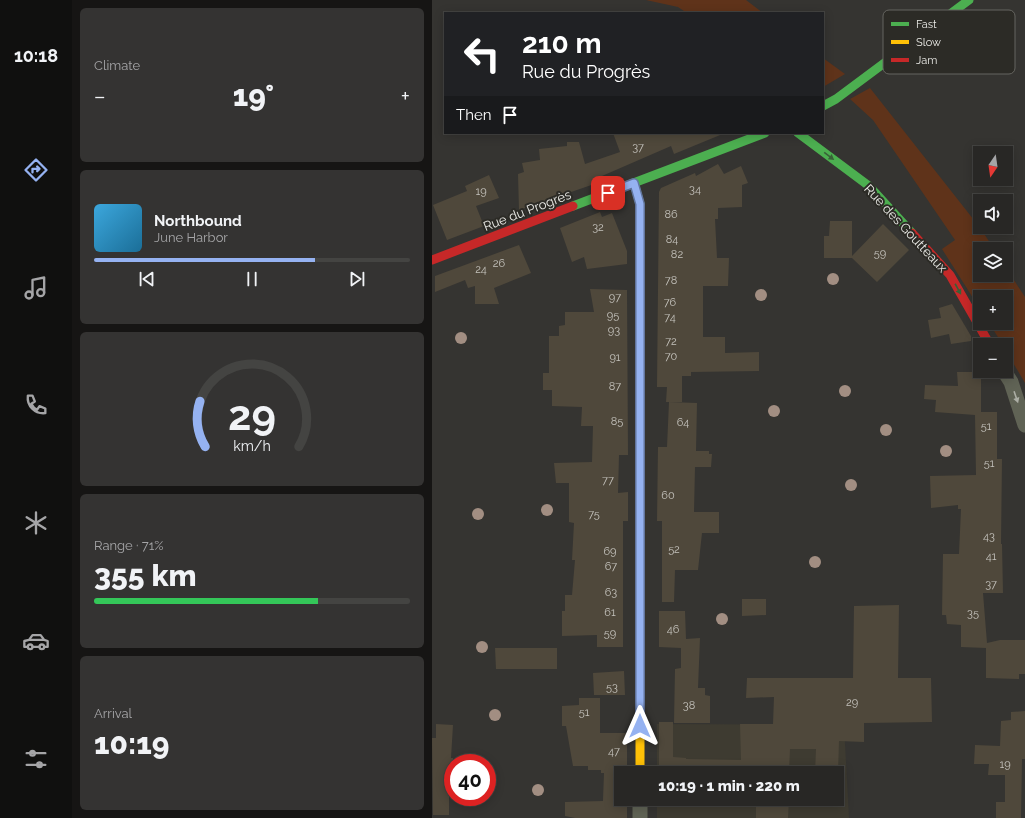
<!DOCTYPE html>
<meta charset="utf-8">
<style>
body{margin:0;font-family:Raleway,sans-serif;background:#343332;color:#f1f3f6;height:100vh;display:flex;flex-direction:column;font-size:15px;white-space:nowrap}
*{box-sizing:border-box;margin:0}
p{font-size:13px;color:#a5a5a7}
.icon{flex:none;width:22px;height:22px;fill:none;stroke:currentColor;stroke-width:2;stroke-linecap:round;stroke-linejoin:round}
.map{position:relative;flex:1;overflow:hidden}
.sheet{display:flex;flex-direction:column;gap:8px;padding:8px;background:#161514;width:360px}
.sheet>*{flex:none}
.hud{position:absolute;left:12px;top:12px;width:380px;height:122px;border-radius:0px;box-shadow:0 2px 10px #0003,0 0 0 1px #444442;background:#202124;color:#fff;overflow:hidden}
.needle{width:26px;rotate:193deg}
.controls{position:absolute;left:541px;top:146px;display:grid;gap:8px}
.controls a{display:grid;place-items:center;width:40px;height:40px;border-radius:0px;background:#282725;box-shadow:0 2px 10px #0003,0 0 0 1px #444442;font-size:20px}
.speed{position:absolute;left:12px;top:754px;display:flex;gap:8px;font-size:20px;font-weight:700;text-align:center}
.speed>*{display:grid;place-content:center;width:52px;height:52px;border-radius:50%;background:#282725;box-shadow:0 2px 10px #0003,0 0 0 1px #444442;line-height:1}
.speed .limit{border:6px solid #d22;background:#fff;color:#111}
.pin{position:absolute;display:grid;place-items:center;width:34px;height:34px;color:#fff;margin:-17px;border-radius:8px;box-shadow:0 2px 6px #0006}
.me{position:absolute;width:44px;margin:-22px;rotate:0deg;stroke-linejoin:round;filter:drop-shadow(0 0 3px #0008)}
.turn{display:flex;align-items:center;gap:14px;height:84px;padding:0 12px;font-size:18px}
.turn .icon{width:52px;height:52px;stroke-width:2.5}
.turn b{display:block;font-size:28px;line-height:34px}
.then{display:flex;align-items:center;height:38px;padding:0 12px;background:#0003;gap:8px;font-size:15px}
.big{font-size:30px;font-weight:800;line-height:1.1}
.sheet .tile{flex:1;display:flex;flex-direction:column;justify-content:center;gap:6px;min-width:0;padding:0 14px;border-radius:6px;background:#343332}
.sheet .dial{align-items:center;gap:0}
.dial svg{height:104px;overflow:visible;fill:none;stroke:#444442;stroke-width:7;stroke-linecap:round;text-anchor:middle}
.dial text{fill:#f1f3f6;stroke:none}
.song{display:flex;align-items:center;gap:12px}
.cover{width:48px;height:48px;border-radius:6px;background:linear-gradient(135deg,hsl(200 70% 55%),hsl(200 70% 35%))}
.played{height:4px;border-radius:2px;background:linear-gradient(90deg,#95b2f1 70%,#444442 70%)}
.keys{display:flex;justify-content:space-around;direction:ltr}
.heat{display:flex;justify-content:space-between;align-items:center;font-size:22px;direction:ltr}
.charge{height:6px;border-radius:3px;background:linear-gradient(90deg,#34c759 71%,#444442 0)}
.trip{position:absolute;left:182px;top:766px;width:230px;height:40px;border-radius:0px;background:#282725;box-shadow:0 2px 10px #0003,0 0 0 1px #444442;font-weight:800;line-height:40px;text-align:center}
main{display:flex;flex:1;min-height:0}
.tabs{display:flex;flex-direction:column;width:72px;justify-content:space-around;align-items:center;background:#10100f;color:#a5a5a7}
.tabs .icon{width:28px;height:28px}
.tabs .current{color:#95b2f1}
.tabs b{font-size:18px;color:#f1f3f6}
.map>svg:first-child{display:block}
.built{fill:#3e3b31}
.green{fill:#5f331a}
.building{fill:#4f483b}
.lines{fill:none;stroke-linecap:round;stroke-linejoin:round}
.street{stroke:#606355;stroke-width:15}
.fast{stroke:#4caf50;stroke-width:9}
.slow{stroke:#ffc107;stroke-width:9}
.jam{stroke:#c62828;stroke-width:9}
.tree{fill:#a28e82}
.oneway{fill:#396037}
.oneway2{fill:#acaea5}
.route-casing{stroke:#61749d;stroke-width:10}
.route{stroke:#95b2f1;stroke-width:7}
.labels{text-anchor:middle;stroke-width:4;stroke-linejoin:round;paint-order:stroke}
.number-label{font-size:11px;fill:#c4c2bc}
.street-label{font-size:13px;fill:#ebebe7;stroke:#2c2b26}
.key{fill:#2c2b26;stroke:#656560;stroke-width:1}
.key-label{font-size:11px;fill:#ebebe7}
</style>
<main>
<nav class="tabs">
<b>10:18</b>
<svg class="icon current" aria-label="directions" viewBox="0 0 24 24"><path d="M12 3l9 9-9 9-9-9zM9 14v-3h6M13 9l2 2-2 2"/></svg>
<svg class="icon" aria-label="music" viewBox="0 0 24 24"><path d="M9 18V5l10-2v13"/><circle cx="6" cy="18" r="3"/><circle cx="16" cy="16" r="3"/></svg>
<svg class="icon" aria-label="phone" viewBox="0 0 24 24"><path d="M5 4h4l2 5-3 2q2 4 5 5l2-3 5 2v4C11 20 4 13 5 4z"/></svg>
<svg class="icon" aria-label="climate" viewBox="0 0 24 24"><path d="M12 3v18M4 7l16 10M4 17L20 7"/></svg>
<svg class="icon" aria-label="car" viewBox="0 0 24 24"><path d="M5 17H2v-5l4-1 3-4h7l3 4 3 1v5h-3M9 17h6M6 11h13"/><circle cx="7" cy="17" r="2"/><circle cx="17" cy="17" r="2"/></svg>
<svg class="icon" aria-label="filters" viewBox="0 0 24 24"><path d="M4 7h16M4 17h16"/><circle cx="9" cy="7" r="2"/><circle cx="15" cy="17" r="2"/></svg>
</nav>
<section class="sheet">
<div class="tile"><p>Climate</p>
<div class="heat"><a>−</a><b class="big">19°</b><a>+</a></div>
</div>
<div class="tile">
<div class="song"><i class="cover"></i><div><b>Northbound</b><p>June Harbor</p></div></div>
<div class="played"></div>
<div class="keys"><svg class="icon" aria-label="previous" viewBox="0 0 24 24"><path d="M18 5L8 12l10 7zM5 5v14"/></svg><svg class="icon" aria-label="pause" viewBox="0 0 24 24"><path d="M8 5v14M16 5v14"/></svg><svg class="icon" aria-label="next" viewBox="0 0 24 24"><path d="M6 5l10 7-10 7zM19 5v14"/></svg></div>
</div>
<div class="tile dial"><svg viewBox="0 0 100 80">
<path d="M14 69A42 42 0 1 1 86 69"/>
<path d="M14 69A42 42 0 0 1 10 34" stroke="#95b2f1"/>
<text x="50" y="56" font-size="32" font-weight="700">29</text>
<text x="50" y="72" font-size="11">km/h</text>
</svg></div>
<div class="tile"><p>Range · 71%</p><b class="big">355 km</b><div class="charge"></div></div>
<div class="tile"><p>Arrival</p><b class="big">10:19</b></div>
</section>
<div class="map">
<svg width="593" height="818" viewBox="0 0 593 818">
<rect width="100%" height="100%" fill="#353431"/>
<polygon class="built" points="225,724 412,725 417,818 225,818 225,799 405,799 405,773 225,773"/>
<g class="green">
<polygon points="214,0 314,0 331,13 255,13 246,7"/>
<polygon points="391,58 413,74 391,87"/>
<polygon points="438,88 549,229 562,249 548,249 548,275 574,275 574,268 593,297 593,383 574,351 574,345 571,345 557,323 574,323 574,297 548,297 548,309 510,249 523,240 441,120 418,99"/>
</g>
<g class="building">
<polygon points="181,133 293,133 242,154 239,146 170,176 171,181 87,210 86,174 92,172 90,163 108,160 107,149 135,146 135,142 147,142 153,164 188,152"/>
<polygon points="286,164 292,174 309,166 316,183 310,185 310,207 286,208 286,219 283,219 285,258 297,258 296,286 271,286 271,337 293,337 293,353 327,352 327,371 259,372 259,376 250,376 250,402 234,402 235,387 225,387 227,192 229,188 263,173 264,176"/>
<polygon points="57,175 67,198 44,206 52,226 15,240 1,205 35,191 33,186"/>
<polygon points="168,212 170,217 180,213 195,251 195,264 155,269 152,257 140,262 128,228"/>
<polygon points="398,221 420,221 420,256 451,224 477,250 445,282 420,258 392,258 392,236 397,236"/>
<polygon points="87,245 99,273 62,288 67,304 43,304 43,286 36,288 33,280 3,292 3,276"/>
<polygon points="158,289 195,290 196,455 187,455 186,493 196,492 196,521 191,521 191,647 165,647 165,635 130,636 130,611 133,611 133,595 140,595 143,560 140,560 142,523 137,522 137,483 124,483 122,463 160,462 161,426 149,426 150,407 120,406 120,390 111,390 111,373 117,373 117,336 127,336 127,326 133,325 133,312 162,312"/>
<polygon points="520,304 539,336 539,341 519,344 517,334 499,338 496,320 509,318 507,308"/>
<polygon points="525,372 549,372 549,412 565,412 565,459 570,459 569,544 570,544 571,593 551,593 555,643 568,640 593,640 593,674 587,674 587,679 554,678 554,648 529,647 529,625 515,624 514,615 510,615 511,554 527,554 529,509 526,509 526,505 499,508 498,476 544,475 543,415 503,412 504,400 492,399 493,385 526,386"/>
<polygon points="237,402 265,403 264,451 277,451 277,454 280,454 279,467 263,467 262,512 287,512 287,533 270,533 266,570 243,570 242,602 230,602 230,521 225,521 226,447 235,447"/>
<polygon points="310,599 334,599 334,615 310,616"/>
<polygon points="467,605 466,678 499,678 500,722 432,723 432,742 407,741 406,773 383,773 384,749 358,749 357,773 227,773 227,722 241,722 241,757 254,758 254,759 309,760 308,724 341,724 342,697 314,698 315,678 421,678 422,606"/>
<polygon points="227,611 253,611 254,639 268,638 266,688 273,688 273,695 278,696 278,723 242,723 243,669 249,668 249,648 227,647"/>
<polygon points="63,648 125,648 125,669 64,669"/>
<polygon points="192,671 193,695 162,695 161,673"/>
<polygon points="147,698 168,698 168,733 195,733 195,773 189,773 189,799 195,799 195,818 143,818 133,816 133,802 171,801 172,773 169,773 169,770 156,770 156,766 141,766 134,726 130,726 130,706 147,705"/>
<polygon points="593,711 593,759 590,759 589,818 564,818 564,802 573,802 573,775 556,775 557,764 542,764 543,745 568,746 569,721 579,720 579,712"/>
<polygon points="4,724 21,725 19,758 21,758 21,776 17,776 17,815 1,815 0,738 4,738"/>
<polygon points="281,799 357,799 356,818 324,818 324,806 281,804"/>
</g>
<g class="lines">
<g class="street">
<polyline points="572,371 579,382 593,425"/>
<polyline points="208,818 208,799"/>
</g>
<g class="fast">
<polyline points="391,106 404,99 537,0"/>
<polyline points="366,133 437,186 480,233"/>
<polyline points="202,183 208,204 208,523"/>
<polyline points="141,206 333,133"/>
</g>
<polyline class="slow" points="208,523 208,773"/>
<g class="jam">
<polyline points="480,233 518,275 558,345"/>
<polyline points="0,260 141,206"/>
</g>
</g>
<g class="tree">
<circle cx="401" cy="279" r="6"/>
<circle cx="329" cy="295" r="6"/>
<circle cx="29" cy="338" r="6"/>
<circle cx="413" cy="391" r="6"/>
<circle cx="342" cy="411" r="6"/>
<circle cx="454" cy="430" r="6"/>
<circle cx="514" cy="451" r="6"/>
<circle cx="419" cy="485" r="6"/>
<circle cx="115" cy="510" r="6"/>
<circle cx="46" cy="514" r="6"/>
<circle cx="383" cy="562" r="6"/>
<circle cx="290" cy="619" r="6"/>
<circle cx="50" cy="647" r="6"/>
<circle cx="63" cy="715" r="6"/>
<circle cx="106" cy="790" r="6"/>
</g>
<defs><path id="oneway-solid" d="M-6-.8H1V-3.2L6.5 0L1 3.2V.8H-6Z"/></defs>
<g class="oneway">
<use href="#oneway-solid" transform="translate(397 156) rotate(37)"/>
<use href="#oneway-solid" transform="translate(526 289) rotate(61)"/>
</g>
<use class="oneway2" href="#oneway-solid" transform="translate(584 397) rotate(71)"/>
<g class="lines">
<defs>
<polyline id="route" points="176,193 202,183 208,204 208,726"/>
</defs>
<use href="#route" class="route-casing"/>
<use href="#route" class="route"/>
</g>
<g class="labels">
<g class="number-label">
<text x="206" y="151">37</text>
<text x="263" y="193">34</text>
<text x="49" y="195">19</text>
<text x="239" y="218">86</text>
<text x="166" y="231">32</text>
<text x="240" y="243">84</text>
<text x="448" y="257">59</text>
<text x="245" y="258">82</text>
<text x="67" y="267">26</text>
<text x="49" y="273">24</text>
<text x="239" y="284">78</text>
<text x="183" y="301">97</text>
<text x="238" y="306">76</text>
<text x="181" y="319">95</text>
<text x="238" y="321">74</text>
<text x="182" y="334">93</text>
<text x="239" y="345">72</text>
<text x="239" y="360">70</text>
<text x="183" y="361">91</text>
<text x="183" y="390">87</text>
<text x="185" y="425">85</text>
<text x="251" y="426">64</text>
<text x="554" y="430">51</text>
<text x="557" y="467">51</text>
<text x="176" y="484">77</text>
<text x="236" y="499">60</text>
<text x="162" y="518">75</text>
<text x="557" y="540">43</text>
<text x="242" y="553">52</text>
<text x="178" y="555">69</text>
<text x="559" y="560">41</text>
<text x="179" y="570">67</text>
<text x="559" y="588">37</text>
<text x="179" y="596">63</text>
<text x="178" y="616">61</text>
<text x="541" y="617">35</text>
<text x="241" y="633">46</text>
<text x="178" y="637">59</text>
<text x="180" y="691">53</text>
<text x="420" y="706">29</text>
<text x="257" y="709">38</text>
<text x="152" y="716">51</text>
<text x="182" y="755">47</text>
<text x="573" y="768">19</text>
</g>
<g class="street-label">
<text transform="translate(95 210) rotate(-21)" y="5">Rue du Progrès</text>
<text transform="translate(474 228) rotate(47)" y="5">Rue des Goutteaux</text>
</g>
</g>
<rect x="451" y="10" width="132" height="64" rx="6" class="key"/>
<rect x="459" y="22" width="18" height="4" fill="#4caf50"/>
<rect x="459" y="40" width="18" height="4" fill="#ffc107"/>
<rect x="459" y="58" width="18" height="4" fill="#c62828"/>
<g class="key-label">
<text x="484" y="28">Fast</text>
<text x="484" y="46">Slow</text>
<text x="484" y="64">Jam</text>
</g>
</svg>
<div class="controls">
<a><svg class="needle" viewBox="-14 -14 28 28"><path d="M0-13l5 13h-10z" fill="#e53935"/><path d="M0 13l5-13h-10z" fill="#a5a5a7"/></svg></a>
<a><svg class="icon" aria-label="sound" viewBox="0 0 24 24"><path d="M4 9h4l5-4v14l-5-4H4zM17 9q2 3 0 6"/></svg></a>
<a><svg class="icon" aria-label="layers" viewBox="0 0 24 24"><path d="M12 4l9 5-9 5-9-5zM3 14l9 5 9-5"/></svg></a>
<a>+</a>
<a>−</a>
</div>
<div class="speed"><div class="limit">40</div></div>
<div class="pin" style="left:176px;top:193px;background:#d93025"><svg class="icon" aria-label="arrive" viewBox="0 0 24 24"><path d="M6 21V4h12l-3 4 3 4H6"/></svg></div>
<svg class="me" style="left:208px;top:726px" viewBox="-20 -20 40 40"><path d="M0-17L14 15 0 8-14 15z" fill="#95b2f1" stroke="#fff" stroke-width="4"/></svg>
<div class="trip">10:19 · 1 min · 220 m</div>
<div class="hud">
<div class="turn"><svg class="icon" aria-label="left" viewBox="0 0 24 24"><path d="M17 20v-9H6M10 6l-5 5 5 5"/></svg><div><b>210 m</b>Rue du Progrès</div></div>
<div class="then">Then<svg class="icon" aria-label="arrive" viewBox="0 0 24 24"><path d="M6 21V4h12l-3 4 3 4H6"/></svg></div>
</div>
</div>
</main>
